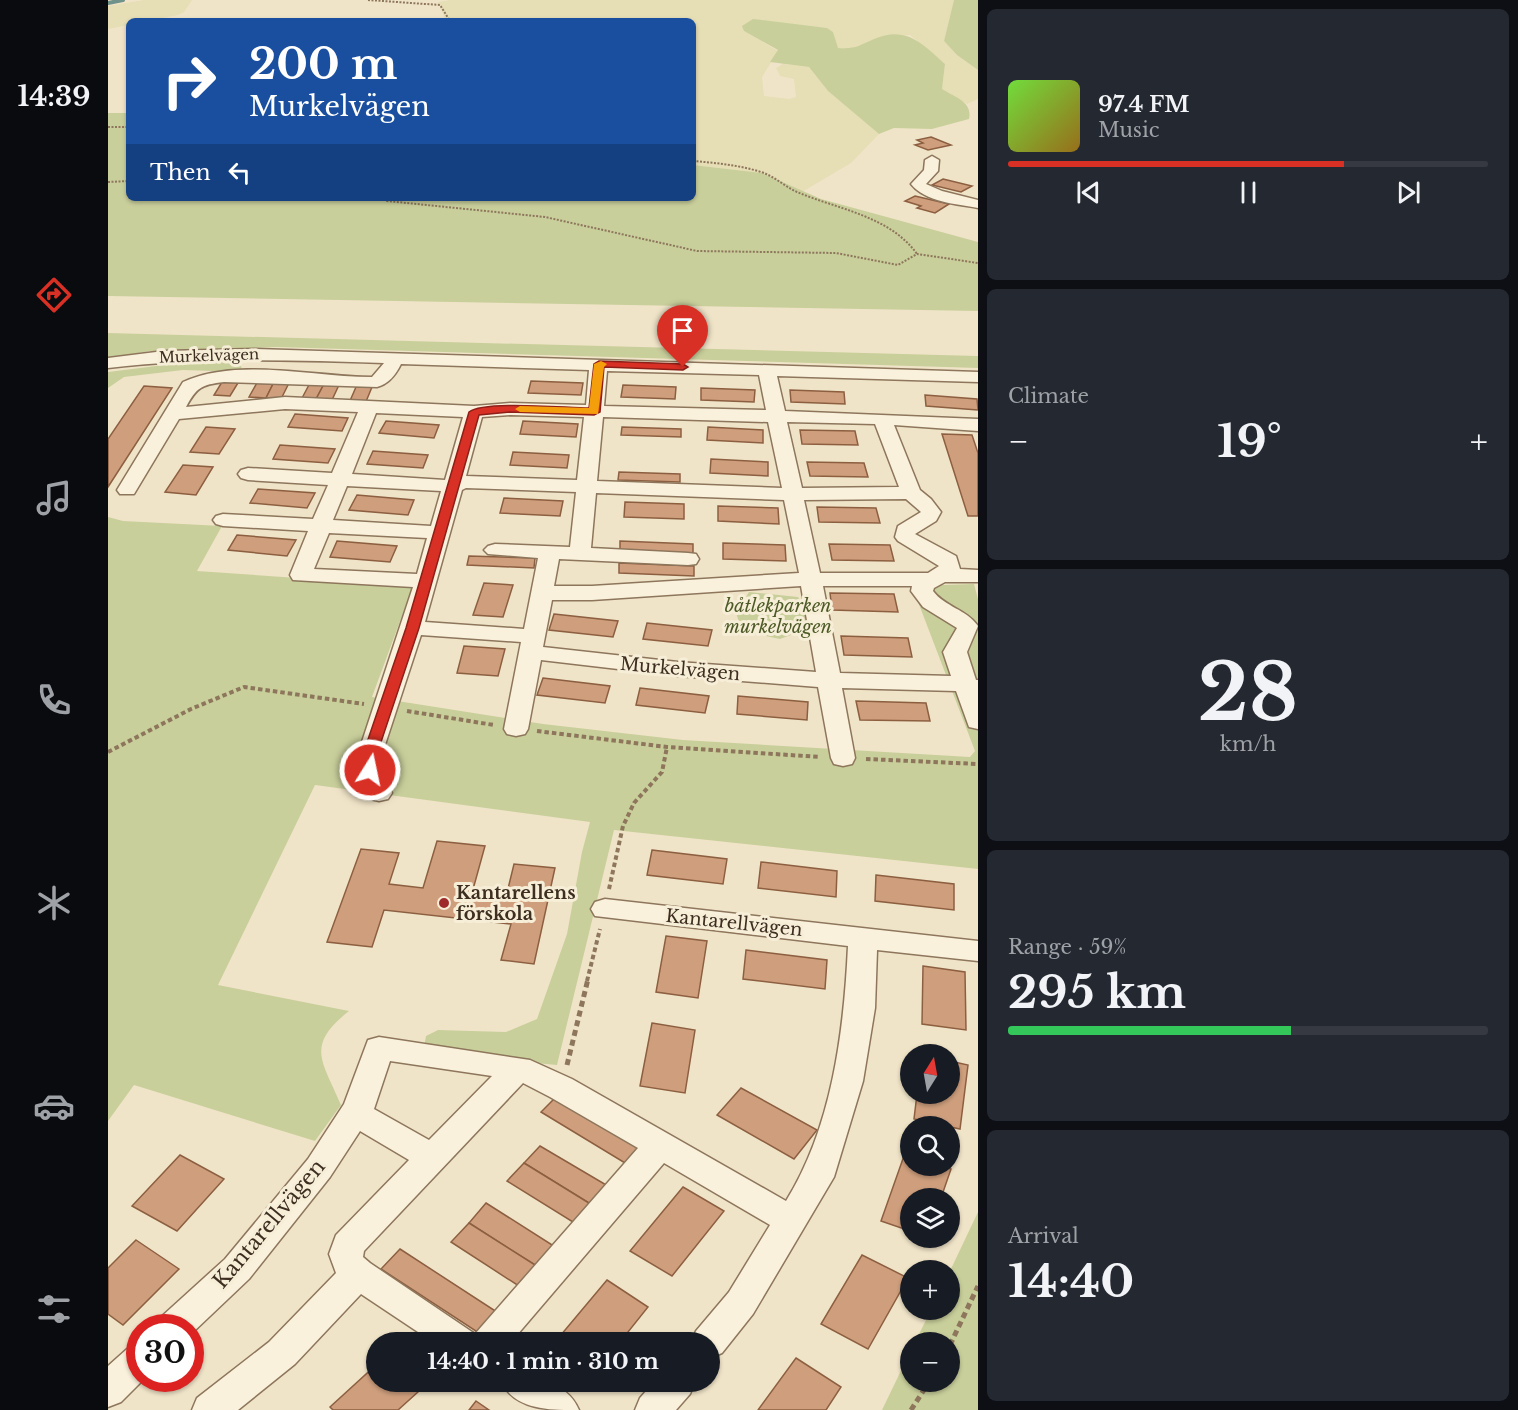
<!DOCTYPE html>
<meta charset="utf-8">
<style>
body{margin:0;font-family:"Libre Baskerville",serif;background:#242831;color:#f1f3f6;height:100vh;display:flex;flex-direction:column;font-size:22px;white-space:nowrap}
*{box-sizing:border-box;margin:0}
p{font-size:20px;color:#9ea1a6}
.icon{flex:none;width:33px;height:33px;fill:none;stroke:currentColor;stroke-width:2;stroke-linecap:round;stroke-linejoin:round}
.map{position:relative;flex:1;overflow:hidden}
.panel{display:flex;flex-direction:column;gap:9px;padding:9px;background:#0d0f14;width:540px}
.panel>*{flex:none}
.guide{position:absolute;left:18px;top:18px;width:570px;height:183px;border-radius:9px;box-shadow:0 2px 4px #0004;background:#1a4fa0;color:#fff;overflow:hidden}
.needle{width:39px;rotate:11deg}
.fabs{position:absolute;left:792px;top:1044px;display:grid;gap:12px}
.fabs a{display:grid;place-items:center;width:60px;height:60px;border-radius:50%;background:#171b24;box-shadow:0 2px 4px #0004;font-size:30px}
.speed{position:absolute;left:18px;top:1314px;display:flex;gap:12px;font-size:30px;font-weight:700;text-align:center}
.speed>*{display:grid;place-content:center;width:78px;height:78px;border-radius:50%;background:#171b24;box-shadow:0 2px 4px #0004;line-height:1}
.speed .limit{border:9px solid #d22;background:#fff;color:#111}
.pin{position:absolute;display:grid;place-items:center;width:51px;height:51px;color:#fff;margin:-62px -26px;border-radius:50% 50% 50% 0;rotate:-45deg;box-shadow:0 0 6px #0007}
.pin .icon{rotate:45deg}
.me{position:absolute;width:66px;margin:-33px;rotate:10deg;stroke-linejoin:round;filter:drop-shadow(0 0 4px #0008)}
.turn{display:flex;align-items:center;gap:21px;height:126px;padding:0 24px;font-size:27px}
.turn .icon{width:78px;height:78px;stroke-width:2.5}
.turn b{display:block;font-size:42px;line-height:51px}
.then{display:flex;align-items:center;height:57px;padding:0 24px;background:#0003;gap:12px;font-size:22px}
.big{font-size:45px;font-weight:700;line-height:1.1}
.panel .widget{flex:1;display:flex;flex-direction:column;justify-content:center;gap:9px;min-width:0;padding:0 21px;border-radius:9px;background:#242831}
.panel .dial{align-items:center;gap:0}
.dial b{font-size:78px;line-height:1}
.song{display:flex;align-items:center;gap:18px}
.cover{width:72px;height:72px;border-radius:9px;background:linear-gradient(135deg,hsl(100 70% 55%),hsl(40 70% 35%))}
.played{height:6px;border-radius:3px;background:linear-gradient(90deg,#d93025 70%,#363941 70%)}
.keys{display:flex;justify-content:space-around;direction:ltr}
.heat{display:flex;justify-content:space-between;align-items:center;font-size:33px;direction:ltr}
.charge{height:9px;border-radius:4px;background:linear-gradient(90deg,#34c759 59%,#363941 0)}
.trip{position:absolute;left:258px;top:1332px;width:354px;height:60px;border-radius:30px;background:#171b24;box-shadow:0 2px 4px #0004;font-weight:700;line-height:60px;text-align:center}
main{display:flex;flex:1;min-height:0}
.menu{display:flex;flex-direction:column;width:108px;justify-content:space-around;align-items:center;background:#090b0e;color:#9ea1a6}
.menu .icon{width:42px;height:42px}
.menu .active{color:#d93025}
.menu b{font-size:27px;color:#f1f3f6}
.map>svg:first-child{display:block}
.farmland{fill:#e6deb5}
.green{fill:#c9cf9b}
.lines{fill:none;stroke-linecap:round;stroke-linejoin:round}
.stream{stroke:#6f938a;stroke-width:4}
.building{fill:#cf9f7d;stroke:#8d5f41;stroke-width:1.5}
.minor-casing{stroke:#8d765c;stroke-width:3}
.path-far2{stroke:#8d765c;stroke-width:2;stroke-dasharray:2 1.5;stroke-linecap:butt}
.path-far1{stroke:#8d765c;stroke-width:4;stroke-dasharray:4.5 3;stroke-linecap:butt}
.path{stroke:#8d765c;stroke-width:5;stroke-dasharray:6 4;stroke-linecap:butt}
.minor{fill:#faf1dc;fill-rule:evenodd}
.route{fill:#d93025;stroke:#8d1f18;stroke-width:1.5}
.slow{fill:#f59e0b}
.poi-dot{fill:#9e2a2b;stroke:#f7eed8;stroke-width:2}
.labels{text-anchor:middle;stroke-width:6;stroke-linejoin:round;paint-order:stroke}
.far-street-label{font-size:15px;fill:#3d2e20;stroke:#f7eed8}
.park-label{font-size:18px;font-style:italic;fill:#4d5a26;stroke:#f7eed8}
.street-label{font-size:18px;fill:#3d2e20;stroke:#f7eed8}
.poi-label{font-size:18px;font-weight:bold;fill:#3d2e20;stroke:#f7eed8;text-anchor:start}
.near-street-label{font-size:21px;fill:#3d2e20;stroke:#f7eed8}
</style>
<main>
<nav class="menu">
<b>14:39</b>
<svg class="icon active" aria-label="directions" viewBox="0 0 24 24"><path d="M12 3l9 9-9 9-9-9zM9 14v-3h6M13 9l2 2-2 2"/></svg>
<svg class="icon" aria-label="music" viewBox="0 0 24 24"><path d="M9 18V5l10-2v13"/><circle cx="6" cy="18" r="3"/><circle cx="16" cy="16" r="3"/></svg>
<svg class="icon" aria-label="phone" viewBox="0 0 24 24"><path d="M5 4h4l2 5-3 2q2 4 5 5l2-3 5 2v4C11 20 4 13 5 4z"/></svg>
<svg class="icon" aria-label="climate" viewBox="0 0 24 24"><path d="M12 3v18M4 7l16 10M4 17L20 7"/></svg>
<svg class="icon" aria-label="car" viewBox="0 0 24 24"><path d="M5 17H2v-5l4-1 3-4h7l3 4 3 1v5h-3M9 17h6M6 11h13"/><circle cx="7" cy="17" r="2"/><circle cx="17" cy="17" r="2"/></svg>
<svg class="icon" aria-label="filters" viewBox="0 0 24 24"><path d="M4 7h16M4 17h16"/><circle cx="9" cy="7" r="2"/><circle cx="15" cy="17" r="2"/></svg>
</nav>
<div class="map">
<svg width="870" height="1410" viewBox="0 0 870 1410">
<rect width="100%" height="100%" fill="#f0e4c8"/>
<g class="farmland">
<polygon points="36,0 84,0 76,12 70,15 39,21 21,21 21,25 0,29 0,6"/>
<polygon points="342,0 846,0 836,41 849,55 870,70 870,99 859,104 834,89 837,64 802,35 767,39 748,49 729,48 725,32 719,28 686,25 636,31 670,51 654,77 656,96 681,99 688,97 686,79 672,76 668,68 675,64 701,67 720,91 771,134 743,163 694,192 654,173 585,165 585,21 338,21 330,2"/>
</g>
<g class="green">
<polygon points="846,0 870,0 870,70 849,55 836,41"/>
<path d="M645 19 719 28 725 32 730 48C748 49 750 46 766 39 798 25 815 44 837 64L834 89C847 97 865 102 861 119L824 129 786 128 771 134 720 91 701 67 662 62 670 50 636 31 634 26Z"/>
<polygon points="0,113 21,113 21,198 585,198 585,165 654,173 713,199 870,242 870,311 0,296"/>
<polygon points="0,333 870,356 870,368 169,347 42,351 0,358"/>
<polygon points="130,361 136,372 75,370 16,377 0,388 0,372 72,363"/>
<path d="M0 517 15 521 114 526 89 571 305 586 264 697 435 724 575 740 862 757 867 751 804 586 866 584 870 599V869L506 830 449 1065 315 1053 318 1036 330 1030 398 1032 429 1019 459 934 474 852 482 822 207 785 110 985 241 1011C197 1046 214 1060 233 1105L207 1141 26 1085 0 1121Z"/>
<polygon points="641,592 690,597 701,615 699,629 672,639 634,631 628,613"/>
<polygon points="870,1212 870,1410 774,1410 802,1352 802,1382 842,1382 842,1342 807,1342 823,1310 842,1310 842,1271"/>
</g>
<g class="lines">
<polyline class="stream" points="0,3 15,0"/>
</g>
<g class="building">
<polygon points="823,137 843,145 820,150 807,145 815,143 809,140"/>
<polygon points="835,179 864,186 853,192 824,185"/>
<polygon points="807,196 841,204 827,213 809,208 813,206 797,201"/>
<polygon points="150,381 166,382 158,398 141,397"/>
<polygon points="423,381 475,383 473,395 420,393"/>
<polygon points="114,382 130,383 122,396 106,395"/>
<polygon points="166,382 181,383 173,399 158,398"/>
<polygon points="202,383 216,384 207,401 193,400"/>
<polygon points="216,384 231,385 223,402 207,401"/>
<polygon points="515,385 568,387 567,399 513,397"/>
<polygon points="36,386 64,388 0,487 0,439"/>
<polygon points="248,387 264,387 257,404 241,403"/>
<polygon points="593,388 647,390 646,402 593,400"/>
<polygon points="682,390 736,392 737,404 683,402"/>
<polygon points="817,395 869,399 870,410 818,406"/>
<polygon points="187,414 240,418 234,431 180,427"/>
<polygon points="278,421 331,425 326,438 271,433"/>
<polygon points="415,421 470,424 468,437 412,434"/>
<polygon points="98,427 127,429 111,454 82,452"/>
<polygon points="514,427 573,429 573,437 513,435"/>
<polygon points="600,427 655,430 655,443 599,440"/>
<polygon points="692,430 747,431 750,445 694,444"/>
<polygon points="834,434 864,435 870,453 870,516 860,516"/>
<polygon points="172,445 227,449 220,463 165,459"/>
<polygon points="265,451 320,455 315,468 259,464"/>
<polygon points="405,452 461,455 459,468 402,465"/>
<polygon points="603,459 660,462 660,476 602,473"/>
<polygon points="699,462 756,463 760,477 702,476"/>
<polygon points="75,465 105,467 88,495 57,492"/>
<polygon points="511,472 572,474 572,482 510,480"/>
<polygon points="150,489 207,493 199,508 142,503"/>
<polygon points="249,495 306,500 300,515 241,510"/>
<polygon points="396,498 455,501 452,516 392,513"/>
<polygon points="517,502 576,504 576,519 516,517"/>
<polygon points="610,506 670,508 671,524 610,521"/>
<polygon points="709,507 768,508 772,523 711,522"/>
<polygon points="129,535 188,540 179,556 120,550"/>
<polygon points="229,541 289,546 282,562 222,557"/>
<polygon points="512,541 585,544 585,553 512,550"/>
<polygon points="615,543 677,545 678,561 615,559"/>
<polygon points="721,544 782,545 786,561 724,560"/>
<polygon points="361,556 427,558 426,568 359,565"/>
<polygon points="511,563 586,566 586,576 511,573"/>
<polygon points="376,583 405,585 395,617 365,615"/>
<polygon points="722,593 786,594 790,612 724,610"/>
<polygon points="446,614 510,621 505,637 441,630"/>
<polygon points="539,623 604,630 600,646 535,639"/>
<polygon points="733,636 800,638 804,657 736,655"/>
<polygon points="356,646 397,649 390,676 349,673"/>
<polygon points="435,678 502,686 497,703 429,695"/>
<polygon points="532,688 601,696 597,713 528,705"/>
<polygon points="630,696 700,702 699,720 629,714"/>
<polygon points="748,701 818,703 822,721 752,720"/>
<polygon points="329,841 377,846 364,893 398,897 406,864 447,868 426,964 393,960 403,924 276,910 264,947 219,942 253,849 291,853 281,884 315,888"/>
<polygon points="544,850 619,859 615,884 539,875"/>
<polygon points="653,862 729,871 728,897 650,888"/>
<polygon points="768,875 846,884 846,910 767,901"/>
<polygon points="558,936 599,941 590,998 548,992"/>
<polygon points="638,950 719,960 717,989 635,979"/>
<polygon points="815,966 857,972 858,1030 814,1024"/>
<polygon points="544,1023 587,1030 577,1093 532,1086"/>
<polygon points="842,1061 860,1065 852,1129 806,1119 809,1094 842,1094"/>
<polygon points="633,1088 709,1130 686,1159 609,1115"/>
<polygon points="449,1096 538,1148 522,1166 433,1112"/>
<polygon points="432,1146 505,1189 489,1208 416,1163"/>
<polygon points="797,1153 802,1155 802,1166 833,1166 843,1169 833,1198 802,1198 802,1231 773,1221"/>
<polygon points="72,1155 116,1179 69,1231 24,1206"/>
<polygon points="416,1163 489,1208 473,1227 399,1181"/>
<polygon points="575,1187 616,1211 564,1276 522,1251"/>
<polygon points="378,1203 452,1250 435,1270 361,1223"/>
<polygon points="361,1223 435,1270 417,1290 343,1242"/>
<polygon points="28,1240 71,1269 15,1325 0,1314 0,1268"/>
<polygon points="292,1249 395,1316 377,1337 273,1269"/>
<polygon points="754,1255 800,1278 760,1349 713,1324"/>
<polygon points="499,1280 540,1307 512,1342 447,1342"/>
<polygon points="688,1358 733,1387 718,1410 650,1410"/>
<polygon points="268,1365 268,1382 321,1382 290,1410 225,1410 222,1407"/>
<polygon points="368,1401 381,1410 361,1410"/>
</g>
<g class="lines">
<defs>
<g id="minor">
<path d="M824 156 831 160 830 171 818 184 834 191 870 200V208C849 204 817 202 803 184L816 170 817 160Z"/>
<path d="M148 349 870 372V382L669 376 677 411 870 419V431L786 425 812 490 823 499 833 512 828 521 807 534 848 556 852 569 870 570V582H837L826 588 825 591C837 607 858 609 870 626L859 652 868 680H870V729L861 727 848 691 734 688 747 758 744 764 735 766 726 764 723 758 710 687 570 676 433 660 420 729 417 734 408 736 399 734 396 729 413 642 313 635 273 757 275 770 284 793 280 799 271 801 262 799 249 770V757L305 587 185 580 182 575 200 531 115 526 108 524 105 520 108 516 115 514 205 519 220 485 140 480 133 478 130 474 133 470 140 468 224 473 250 412 177 409 71 419 26 494H12L9 490 75 382C130 357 205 377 264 377L276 363C183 360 92 357 0 368V358L56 351ZM293 364 481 370 478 405 402 403 366 406 177 397 78 407C89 387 93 385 116 382L269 387C281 384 288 374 293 364ZM499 371 651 375 658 410 496 406ZM268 413 355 417 337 480 244 474ZM402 415 476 417 469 480 358 476 374 417ZM495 417 660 422 674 488 489 481ZM679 422 767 424 791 487 694 488ZM239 486 333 491 323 526 225 520ZM358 488 468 492 462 547 387 544 380 546 376 550 380 554 430 558 416 629 317 622 354 490ZM488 493 676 500 691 573 484 586H446L451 559 580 565 588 564 591 559 588 554 580 553 483 548ZM798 499 813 512 790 526 787 537 790 541 831 566 820 573H712L696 500ZM221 533 319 538 309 574 206 569ZM693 586 708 672 570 662 435 647 444 600H484ZM715 586H804L803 591 815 607 849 628 835 652 843 676 732 673Z"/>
<path d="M497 899 870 941V961L769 950 767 1008 755 1081 726 1177 645 1314 614 1353 602 1358V1342H583L588 1331 621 1292 662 1225 556 1163 403 1342H325L253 1294 187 1364 130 1410H84L89 1398 161 1342 228 1273 221 1254 228 1235 301 1160 252 1131 222 1177 141 1279 82 1335V1328H49L53 1317 117 1259 200 1159 236 1104 260 1040 271 1037 422 1060 464 1079 678 1201C724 1127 736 1032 740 946L487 916 483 909 487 902ZM282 1061 384 1076 321 1140 266 1109ZM415 1083 442 1097 530 1148 367 1334 262 1263 255 1257 256 1251Z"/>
<polygon points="32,1344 32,1378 37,1378 13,1402 0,1407 0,1366 19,1349"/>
<path d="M393 1382C423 1379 457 1378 471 1410 440 1410 408 1410 393 1382Z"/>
<polygon points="546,1382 587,1382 582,1394 568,1410 527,1410 532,1398"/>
</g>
</defs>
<use href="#minor" class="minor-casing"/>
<g class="path-far2">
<polyline points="260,0 332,5 342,21"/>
<polyline points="0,127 21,127"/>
<path d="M585 161C608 163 631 165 653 172 666 176 676 186 689 192 729 209 782 216 809 254"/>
<polyline points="0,182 21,181"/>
<polyline points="272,198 279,201 437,217 589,251 728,253 790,265 809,254 870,263"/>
</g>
<g class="path-far1">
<polyline points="299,711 386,725"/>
<polyline points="429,731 559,747 712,757"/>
<polyline points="0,752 83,709 136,687 256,704"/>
<polyline points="758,759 870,764"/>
<polyline points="501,889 515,826 526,803 554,772 559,747"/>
<polyline points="479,981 492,929"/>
</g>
<g class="path">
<polyline points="459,1065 480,979"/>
<polyline points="842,1345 870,1286"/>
<polyline points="803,1410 821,1382"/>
</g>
<use href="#minor" class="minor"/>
</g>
<path class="route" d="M491 361 575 364 580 367 575 370 496 367 492 412 486 415 402 412 371 415 311 628 268 757 269 770 262 774 257 773 254 757 298 628 361 412C376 400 458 408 481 408L486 364Z"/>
<polygon class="slow" points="493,361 499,364 496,367 490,414 412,412 407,409 412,406 481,408 486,364"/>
<circle class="poi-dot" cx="336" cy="903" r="6"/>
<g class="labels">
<g class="far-street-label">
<text transform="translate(101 356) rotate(-2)" y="5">Murkelvägen</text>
</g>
<g class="park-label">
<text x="670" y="612">båtlekparken<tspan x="670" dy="21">murkelvägen</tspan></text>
</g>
<g class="street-label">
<text transform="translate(572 669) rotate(5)" y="6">Murkelvägen</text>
<text transform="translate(626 923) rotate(6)" y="6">Kantarellvägen</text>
</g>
<g class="poi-label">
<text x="348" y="899">Kantarellens<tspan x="348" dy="21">förskola</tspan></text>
</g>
<g class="near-street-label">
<text transform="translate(161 1224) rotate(-50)" y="7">Kantarellvägen</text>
</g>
</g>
</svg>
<div class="fabs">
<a><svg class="needle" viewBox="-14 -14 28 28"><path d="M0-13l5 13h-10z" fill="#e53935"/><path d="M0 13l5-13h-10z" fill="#9ea1a6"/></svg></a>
<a><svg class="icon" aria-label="search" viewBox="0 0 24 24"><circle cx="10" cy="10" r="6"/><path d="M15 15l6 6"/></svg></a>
<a><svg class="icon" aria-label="layers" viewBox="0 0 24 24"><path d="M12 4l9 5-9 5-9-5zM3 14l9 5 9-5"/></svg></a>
<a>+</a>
<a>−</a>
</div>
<div class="speed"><div class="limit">30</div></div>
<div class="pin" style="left:575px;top:367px;background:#d93025"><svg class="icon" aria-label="arrive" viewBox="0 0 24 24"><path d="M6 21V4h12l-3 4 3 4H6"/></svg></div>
<svg class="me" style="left:262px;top:770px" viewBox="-20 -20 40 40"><circle r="17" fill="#d93025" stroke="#fff" stroke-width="3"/><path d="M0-11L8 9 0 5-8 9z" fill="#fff"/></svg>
<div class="trip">14:40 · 1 min · 310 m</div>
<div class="guide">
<div class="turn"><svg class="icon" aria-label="right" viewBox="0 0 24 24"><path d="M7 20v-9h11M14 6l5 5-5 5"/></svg><div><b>200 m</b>Murkelvägen</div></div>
<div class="then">Then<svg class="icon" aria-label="left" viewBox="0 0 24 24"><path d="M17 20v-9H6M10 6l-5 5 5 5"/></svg></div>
</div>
</div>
<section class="panel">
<div class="widget">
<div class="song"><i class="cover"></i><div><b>97.4 FM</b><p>Music</p></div></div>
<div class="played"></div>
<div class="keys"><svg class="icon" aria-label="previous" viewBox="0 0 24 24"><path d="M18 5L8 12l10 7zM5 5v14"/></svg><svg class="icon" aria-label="pause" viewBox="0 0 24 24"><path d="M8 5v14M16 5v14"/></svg><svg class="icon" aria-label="next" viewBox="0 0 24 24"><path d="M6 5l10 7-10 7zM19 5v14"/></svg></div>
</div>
<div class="widget"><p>Climate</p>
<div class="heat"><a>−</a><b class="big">19°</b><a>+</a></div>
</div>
<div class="widget dial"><b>28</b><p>km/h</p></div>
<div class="widget"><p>Range · 59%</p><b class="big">295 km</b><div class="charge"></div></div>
<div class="widget"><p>Arrival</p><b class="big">14:40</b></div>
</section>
</main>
